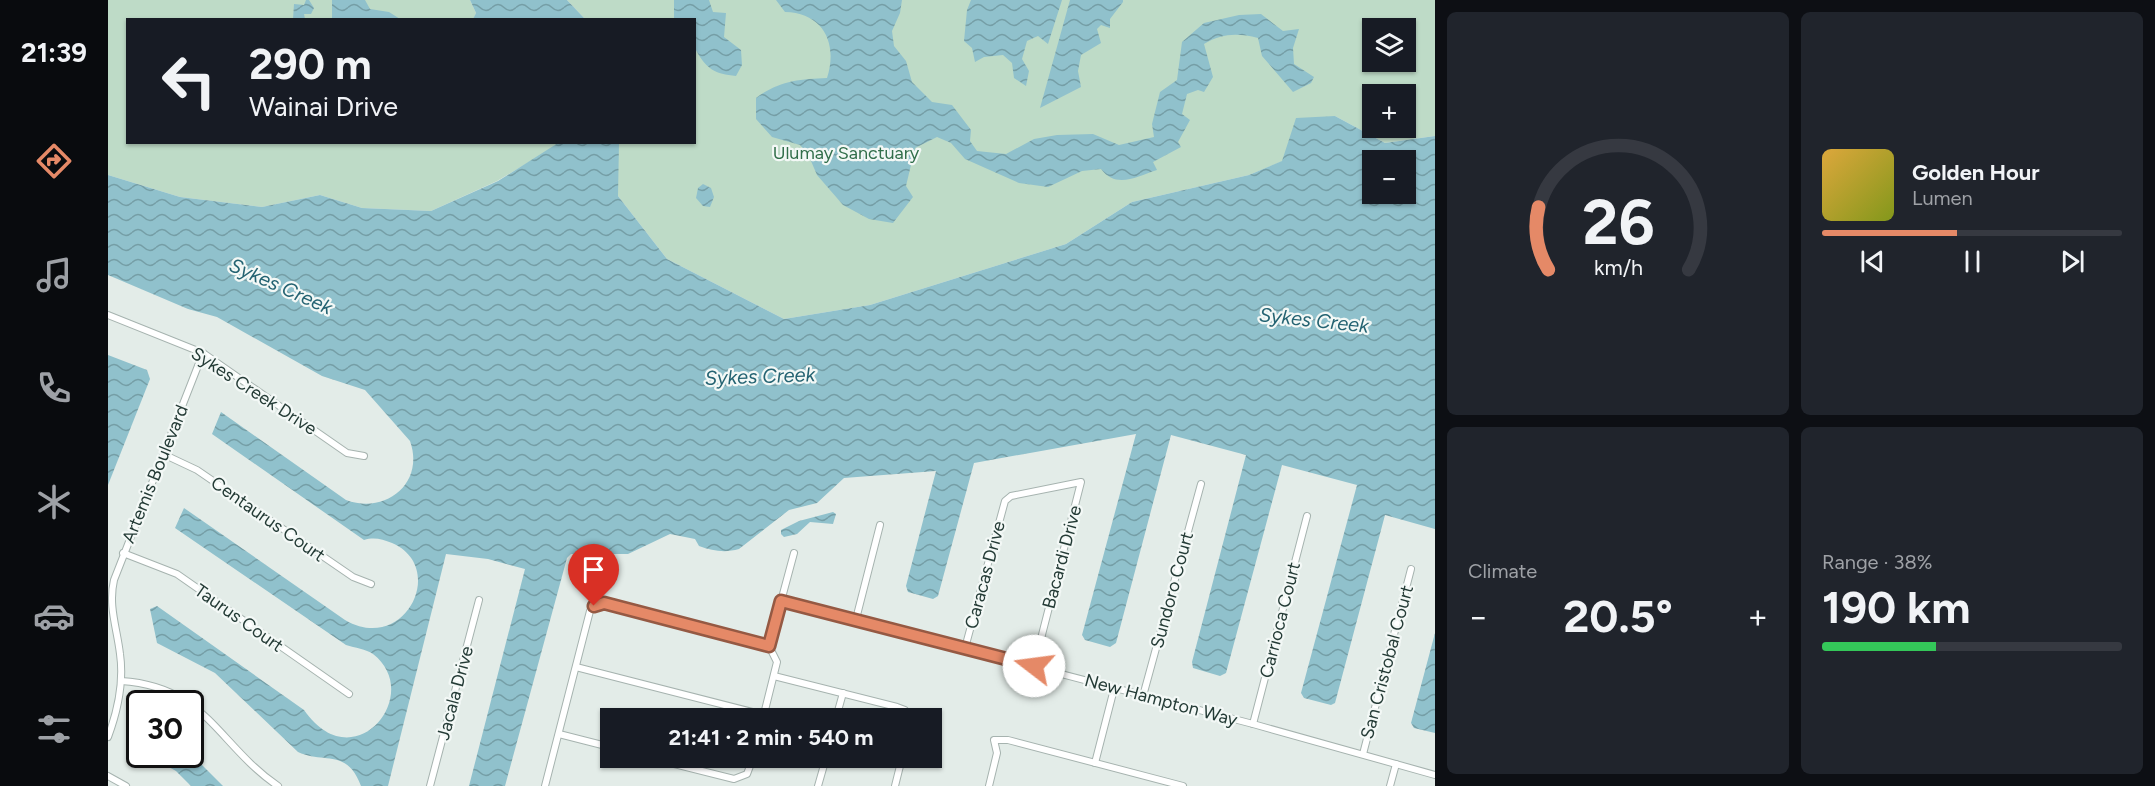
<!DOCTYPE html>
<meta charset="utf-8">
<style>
body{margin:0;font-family:Figtree,sans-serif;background:#20242c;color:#f1f3f6;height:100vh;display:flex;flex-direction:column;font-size:22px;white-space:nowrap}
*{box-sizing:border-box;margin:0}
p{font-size:20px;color:#9ea1a6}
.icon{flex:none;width:33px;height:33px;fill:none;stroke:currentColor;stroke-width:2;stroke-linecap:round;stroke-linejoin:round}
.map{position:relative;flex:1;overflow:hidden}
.panel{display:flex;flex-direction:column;gap:12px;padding:12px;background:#0d0f14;width:720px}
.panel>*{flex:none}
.banner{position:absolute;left:18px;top:18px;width:570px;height:126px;border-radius:0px;box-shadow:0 2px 4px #0004;background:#171b24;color:#f1f3f6;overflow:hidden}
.tools{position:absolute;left:1254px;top:18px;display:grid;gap:12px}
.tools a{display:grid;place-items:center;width:54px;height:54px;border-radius:0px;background:#171b24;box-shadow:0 2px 4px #0004;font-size:30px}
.speed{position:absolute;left:18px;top:690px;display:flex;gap:12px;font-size:30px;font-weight:700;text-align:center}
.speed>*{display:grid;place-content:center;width:78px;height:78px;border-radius:50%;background:#171b24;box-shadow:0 2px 4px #0004;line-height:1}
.speed .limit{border:3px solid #111;border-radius:9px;background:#fff;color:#111}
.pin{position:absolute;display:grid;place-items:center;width:51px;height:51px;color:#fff;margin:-62px -26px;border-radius:50% 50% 50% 0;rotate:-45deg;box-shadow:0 0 6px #0007}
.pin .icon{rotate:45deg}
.me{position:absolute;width:66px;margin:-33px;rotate:285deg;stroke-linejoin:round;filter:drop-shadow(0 0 4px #0008)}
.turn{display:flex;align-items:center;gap:21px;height:126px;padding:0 24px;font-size:27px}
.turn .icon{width:78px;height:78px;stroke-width:2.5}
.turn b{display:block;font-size:42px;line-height:51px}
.big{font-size:45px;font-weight:700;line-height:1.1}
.panel .card{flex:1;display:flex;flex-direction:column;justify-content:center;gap:9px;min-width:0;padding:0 21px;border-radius:9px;background:#20242c}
.panel .dial{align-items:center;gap:0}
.dial svg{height:156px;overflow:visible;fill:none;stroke:#363941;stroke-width:7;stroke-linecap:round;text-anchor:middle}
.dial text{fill:#f1f3f6;stroke:none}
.song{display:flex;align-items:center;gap:18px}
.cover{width:72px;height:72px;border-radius:9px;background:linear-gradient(135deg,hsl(40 70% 55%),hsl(70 70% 35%))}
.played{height:6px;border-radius:3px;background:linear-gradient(90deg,#e58967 45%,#363941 45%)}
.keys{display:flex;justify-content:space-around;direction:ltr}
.heat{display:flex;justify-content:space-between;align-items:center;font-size:33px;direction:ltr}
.charge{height:9px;border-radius:4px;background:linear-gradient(90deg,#34c759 38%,#363941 0)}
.panel .tiles{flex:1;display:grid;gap:12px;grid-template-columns:repeat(2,1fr)}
.trip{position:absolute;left:492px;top:708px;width:342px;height:60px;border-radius:0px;background:#171b24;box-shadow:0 2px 4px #0004;font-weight:700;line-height:60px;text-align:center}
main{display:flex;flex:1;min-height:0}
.tab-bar{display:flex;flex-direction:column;width:108px;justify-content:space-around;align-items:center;background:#090b0e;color:#9ea1a6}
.tab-bar .icon{width:42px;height:42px}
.tab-bar .selected{color:#e58967}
.tab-bar b{font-size:27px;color:#f1f3f6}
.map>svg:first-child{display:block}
.park{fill:#bedbc7;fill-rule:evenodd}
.water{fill:url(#water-waves);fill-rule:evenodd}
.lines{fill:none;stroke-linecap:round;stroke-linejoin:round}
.street-casing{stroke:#a6b3af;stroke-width:8}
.street{stroke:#fff;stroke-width:6}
.route-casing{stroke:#955943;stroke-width:15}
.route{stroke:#e58967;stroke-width:10}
.labels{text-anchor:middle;stroke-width:4.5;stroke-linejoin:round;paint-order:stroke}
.park-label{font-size:18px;fill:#326f4b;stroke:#f3f8f6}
.street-label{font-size:18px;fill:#243b36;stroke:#f3f8f6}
.water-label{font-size:20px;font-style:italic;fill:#246372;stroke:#f3f8f6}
</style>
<main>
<nav class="tab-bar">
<b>21:39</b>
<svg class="icon selected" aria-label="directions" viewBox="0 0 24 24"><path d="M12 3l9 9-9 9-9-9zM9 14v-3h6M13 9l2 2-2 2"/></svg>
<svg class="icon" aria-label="music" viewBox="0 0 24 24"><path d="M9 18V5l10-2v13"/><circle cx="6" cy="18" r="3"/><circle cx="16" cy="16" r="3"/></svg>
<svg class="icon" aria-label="phone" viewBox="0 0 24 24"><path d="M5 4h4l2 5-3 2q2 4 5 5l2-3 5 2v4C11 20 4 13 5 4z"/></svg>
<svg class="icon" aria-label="climate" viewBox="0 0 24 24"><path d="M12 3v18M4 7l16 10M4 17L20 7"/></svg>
<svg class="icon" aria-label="car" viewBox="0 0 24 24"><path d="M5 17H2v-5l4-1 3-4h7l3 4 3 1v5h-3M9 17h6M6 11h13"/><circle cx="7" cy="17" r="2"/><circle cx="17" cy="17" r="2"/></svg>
<svg class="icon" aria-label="filters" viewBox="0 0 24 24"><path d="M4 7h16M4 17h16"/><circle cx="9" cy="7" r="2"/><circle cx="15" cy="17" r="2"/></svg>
</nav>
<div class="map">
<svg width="1327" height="786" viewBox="0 0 1327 786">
<defs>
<pattern id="water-waves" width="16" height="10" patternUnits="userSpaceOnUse" patternTransform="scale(1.5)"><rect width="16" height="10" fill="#90c1cc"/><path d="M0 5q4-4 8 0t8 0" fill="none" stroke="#759ea6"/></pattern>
</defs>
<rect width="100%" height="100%" fill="#e3ece8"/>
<g class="park">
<polygon points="0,0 362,0 368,13 365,20 20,20 20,142 451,144 389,181 323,211 254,208 212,195 154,207 72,197 0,175"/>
<path d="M459 0H1327V136L1277 143 1227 116 1175 161 1141 175 1024 202 958 244 762 305 676 319 559 259 510 196 509 143 586 142V20L477 19ZM1264 28H1298V62H1264ZM1264 94H1298V128H1264Z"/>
</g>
<g class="water">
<polygon points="198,0 201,0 206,8 203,14 196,14 197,19 185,19 186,4 196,5"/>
<polygon points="224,0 257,0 262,9 281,12 292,19 224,19"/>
<polygon points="362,0 459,0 477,19 365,19 368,13"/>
<path d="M566 0H601L605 12 618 13 616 37 633 50 634 65 628 76C607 74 598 69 588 50L587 54 586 20 566 19Z"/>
<path d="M668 0H794L792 13 784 31 786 46 798 61 804 82 824 102 844 105 863 130 862 141 869 151 898 154 926 139 949 135 985 134 1011 145 1046 137 1044 124 1052 92 1069 80 1074 42 1096 23 1131 15 1153 14 1175 31 1191 29 1185 48 1186 64 1206 77 1203 83 1185 92 1154 56 1150 38C1130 33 1114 33 1096 44L1105 77 1096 92 1090 90 1079 94 1074 114 1082 120 1070 142 1073 147 1045 162 1049 170C1028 177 1008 189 993 169L974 171 940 187 911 183 857 159 843 143 829 137 807 148 798 186 805 197 785 223 761 219 735 205 709 175 700 154 692 145 664 137 648 119V98C671 81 691 79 719 78 730 44 716 13 677 12Z"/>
<polygon points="863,0 954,0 940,44 930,36 919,41 914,59 921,71 918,86 906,78 904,63 895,55 876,57 867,62 864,48 856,41 859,10"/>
<polygon points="962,0 1015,0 1015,2 1002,19 1002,28 993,25 989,29 993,43 973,55 970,71 973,87 932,108"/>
<path d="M1227 116 1277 143 1327 136V529L1277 515 1227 703 1223 705 1196 698 1193 693 1249 485 1174 465 1118 673 1112 676 1085 668 1084 662 1138 455 1063 435 1008 643 1002 647 977 640 974 635 1028 434 866 463 830 596 825 599 800 592 798 586 828 471 736 478 709 503 681 510 631 549C617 553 605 551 591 546L587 539 562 534 520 554H463L459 558 397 786H361L417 569 380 559 338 554 280 786H253C239 748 216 764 190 752L107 673 49 643 42 609 49 606 196 710C246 782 317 694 265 654 258 649 247 648 238 645L67 528 76 508 237 620C297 655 340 567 284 543 274 539 266 537 256 540L104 434 113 412 238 500C278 515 317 483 302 441L257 390 214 376 109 317 80 309 0 275V175L72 197 154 207 212 195 254 208 323 211 390 181 450 143H511L510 196 559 259 676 319 762 305 958 244 1024 202 1141 175 1174 161 1188 118ZM1264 160H1298V194H1264Z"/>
<polygon points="595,184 603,188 606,197 602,207 595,206 588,198 590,188"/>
<polygon points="0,355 39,370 42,379 0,485"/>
<polygon points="725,512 728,514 725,524 702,522 689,534 676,537 673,534 673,530 691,521"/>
<polygon points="1327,633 1327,733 1306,728 1303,723"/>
<polygon points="83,754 115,786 116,786 83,786 68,771 39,755"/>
</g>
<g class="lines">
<defs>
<g id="street">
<polyline points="0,315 95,353 239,453 256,456"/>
<polyline points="55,454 89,470 245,577 263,584"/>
<polyline points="15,553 69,574 241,694"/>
<polyline points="673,601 1145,724 1327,775"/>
<polyline points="748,619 772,525"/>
<polyline points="857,648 897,501 903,496 973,482 926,666"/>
<polyline points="468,667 656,715"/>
<polyline points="666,676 789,707 797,710 802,718"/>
<path d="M13 681C98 686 110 745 170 786"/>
<polyline points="1035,696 1093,484"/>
<polyline points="655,718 669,662 661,646 686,553"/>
<polyline points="728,718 735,693"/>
<polyline points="1145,724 1199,516"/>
<polyline points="451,734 502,747"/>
<path d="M0 737C10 710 16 682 12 654 9 628 0 606 6 580L95 353"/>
<polyline points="1255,754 1303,569"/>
<polyline points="542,758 626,779 639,774 645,758"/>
<polyline points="987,763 1006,689"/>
<polyline points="0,776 18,786"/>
<polyline points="322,786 371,600"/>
<polyline points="437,786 482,611 486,606 496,603 661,646"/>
<polyline points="710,786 718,758"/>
<polyline points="787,786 794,758"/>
<polyline points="881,786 889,753 886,740 900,740 1075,786"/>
<polyline points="1282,786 1288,764"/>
</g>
</defs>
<use href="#street" class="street-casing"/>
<use href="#street" class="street"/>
</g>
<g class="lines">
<defs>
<polyline id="route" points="486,606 496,603 661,646 673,601 926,666"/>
</defs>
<use href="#route" class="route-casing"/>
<use href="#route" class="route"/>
</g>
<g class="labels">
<g class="park-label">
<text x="738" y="159">Ulumay Sanctuary</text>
</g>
<g class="street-label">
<text transform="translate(146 391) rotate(33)" y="6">Sykes Creek Drive</text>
<text transform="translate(47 474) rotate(-68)" y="6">Artemis Boulevard</text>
<text transform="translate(160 519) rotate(35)" y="6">Centaurus Court</text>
<text transform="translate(954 557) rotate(-75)" y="6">Bacardi Drive</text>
<text transform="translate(877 575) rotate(-75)" y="6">Caracas Drive</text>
<text transform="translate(1064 590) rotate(-75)" y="6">Sundoro Court</text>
<text transform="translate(131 618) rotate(35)" y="6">Taurus Court</text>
<text transform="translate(1172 620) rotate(-76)" y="6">Carrioca Court</text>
<text transform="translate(1279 662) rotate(-75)" y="6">San Cristobal Court</text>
<text transform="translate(347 693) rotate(-75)" y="6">Jacala Drive</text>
<text transform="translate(1053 700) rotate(15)" y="6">New Hampton Way</text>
</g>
<g class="water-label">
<text transform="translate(173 286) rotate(24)" y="7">Sykes Creek</text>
<text transform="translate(1206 320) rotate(6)" y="7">Sykes Creek</text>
<text transform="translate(652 376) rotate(-2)" y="7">Sykes Creek</text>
</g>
</g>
</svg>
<div class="tools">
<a><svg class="icon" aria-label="layers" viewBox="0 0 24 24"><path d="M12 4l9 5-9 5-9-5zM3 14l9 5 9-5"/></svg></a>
<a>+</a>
<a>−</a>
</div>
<div class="speed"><div class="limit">30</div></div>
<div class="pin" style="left:486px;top:606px;background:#d93025"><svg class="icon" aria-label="arrive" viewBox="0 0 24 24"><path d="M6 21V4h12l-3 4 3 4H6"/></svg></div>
<svg class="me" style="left:926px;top:666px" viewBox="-20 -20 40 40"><circle r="19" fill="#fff"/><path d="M0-13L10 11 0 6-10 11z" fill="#e58967"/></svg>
<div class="trip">21:41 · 2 min · 540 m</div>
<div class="banner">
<div class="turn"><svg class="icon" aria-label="left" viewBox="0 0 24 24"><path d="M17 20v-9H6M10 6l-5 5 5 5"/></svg><div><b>290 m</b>Wainai Drive</div></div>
</div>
</div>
<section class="panel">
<div class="tiles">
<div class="card dial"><svg viewBox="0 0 100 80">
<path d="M14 69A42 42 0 1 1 86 69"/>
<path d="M14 69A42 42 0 0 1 9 37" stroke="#e58967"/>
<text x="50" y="56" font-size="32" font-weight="700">26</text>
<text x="50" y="72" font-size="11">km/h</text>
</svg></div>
<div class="card">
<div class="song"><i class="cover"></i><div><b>Golden Hour</b><p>Lumen</p></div></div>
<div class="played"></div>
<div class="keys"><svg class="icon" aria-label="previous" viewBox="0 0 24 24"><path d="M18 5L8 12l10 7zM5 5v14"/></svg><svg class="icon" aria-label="pause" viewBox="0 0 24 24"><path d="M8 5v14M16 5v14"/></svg><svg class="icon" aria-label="next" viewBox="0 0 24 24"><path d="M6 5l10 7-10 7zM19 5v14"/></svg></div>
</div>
<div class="card"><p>Climate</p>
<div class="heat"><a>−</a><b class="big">20.5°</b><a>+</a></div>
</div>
<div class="card"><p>Range · 38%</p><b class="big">190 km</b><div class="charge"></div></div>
</div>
</section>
</main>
